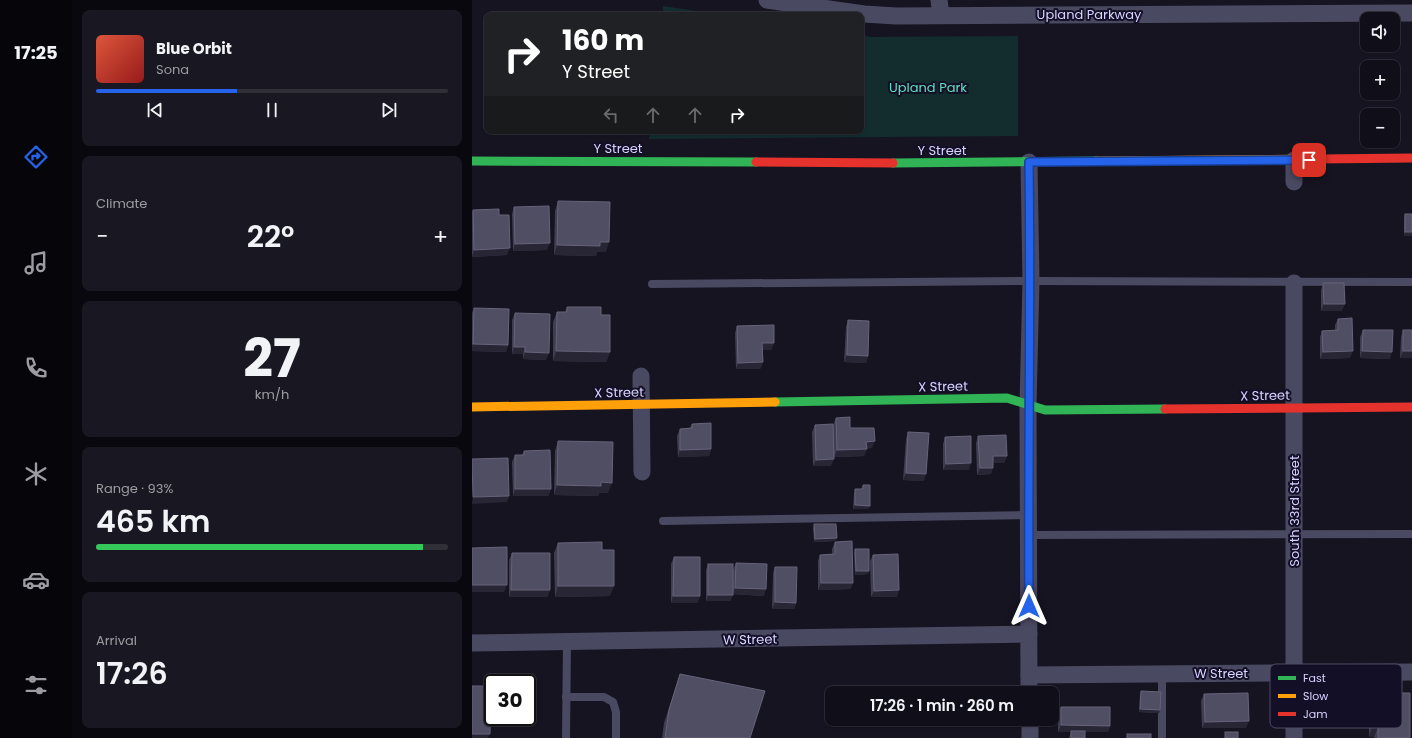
<!DOCTYPE html>
<meta charset="utf-8">
<style>
body{margin:0;font-family:Poppins,sans-serif;background:#191822;color:#f1f3f6;height:100vh;display:flex;flex-direction:column;font-size:15px;white-space:nowrap}
*{box-sizing:border-box;margin:0}
p{font-size:13px;color:#9c9ca2}
.icon{flex:none;width:22px;height:22px;fill:none;stroke:currentColor;stroke-width:2;stroke-linecap:round;stroke-linejoin:round}
.map{position:relative;flex:1;overflow:hidden}
.details{display:flex;flex-direction:column;gap:10px;padding:10px;background:#09080e;width:400px}
.details>*{flex:none}
.hud{position:absolute;left:12px;top:12px;width:380px;height:122px;border-radius:8px;box-shadow:0 1px 3px #0004,0 0 0 1px #302f38;background:#202124;color:#fff;overflow:hidden}
.buttons{position:absolute;left:888px;top:12px;display:grid;gap:8px}
.buttons a{display:grid;place-items:center;width:40px;height:40px;border-radius:8px;background:#100f19;box-shadow:0 1px 3px #0004,0 0 0 1px #302f38;font-size:20px}
.speed{position:absolute;left:12px;top:674px;display:flex;gap:8px;font-size:20px;font-weight:700;text-align:center}
.speed>*{display:grid;place-content:center;width:52px;height:52px;border-radius:50%;background:#100f19;box-shadow:0 1px 3px #0004,0 0 0 1px #302f38;line-height:1}
.speed .limit{border:2px solid #111;border-radius:6px;background:#fff;color:#111}
.pin{position:absolute;display:grid;place-items:center;width:34px;height:34px;color:#fff;margin:-17px;border-radius:8px;box-shadow:0 2px 6px #0006}
.me{position:absolute;width:44px;margin:-22px;rotate:0deg;stroke-linejoin:round;filter:drop-shadow(0 0 3px #0008)}
.turn{display:flex;align-items:center;gap:14px;height:84px;padding:0 12px;font-size:18px}
.turn .icon{width:52px;height:52px;stroke-width:2.5}
.turn b{display:block;font-size:28px;line-height:34px}
.lanes{display:flex;align-items:center;height:38px;padding:0 12px;background:#0003;justify-content:center;gap:20px;direction:ltr}
.lanes .off{opacity:.35}
.big{font-size:30px;font-weight:600;line-height:1.1}
.details .widget{flex:1;display:flex;flex-direction:column;justify-content:center;gap:6px;min-width:0;padding:0 14px;border-radius:8px;background:#191822}
.details .dial{align-items:center;gap:0}
.dial b{font-size:52px;line-height:1}
.song{display:flex;align-items:center;gap:12px}
.cover{width:48px;height:48px;border-radius:6px;background:linear-gradient(135deg,hsl(10 70% 55%),hsl(0 70% 35%))}
.played{height:4px;border-radius:2px;background:linear-gradient(90deg,#2563eb 40%,#302f38 40%)}
.keys{display:flex;justify-content:space-around;direction:ltr}
.heat{display:flex;justify-content:space-between;align-items:center;font-size:22px;direction:ltr}
.charge{height:6px;border-radius:3px;background:linear-gradient(90deg,#34c759 93%,#302f38 0)}
.trip{position:absolute;left:353px;top:686px;width:234px;height:40px;border-radius:8px;background:#100f19;box-shadow:0 1px 3px #0004,0 0 0 1px #302f38;font-weight:600;line-height:40px;text-align:center}
main{display:flex;flex:1;min-height:0}
.tab-bar{display:flex;flex-direction:column;width:72px;justify-content:space-around;align-items:center;background:#06060a;color:#9c9ca2}
.tab-bar .icon{width:28px;height:28px}
.tab-bar .current{color:#2563eb}
.tab-bar b{font-size:18px;color:#f1f3f6}
.map>svg:first-child{display:block}
.green{fill:#132c2d}
.lines{fill:none;stroke-linecap:round;stroke-linejoin:round}
.lane{stroke:#4a4962;stroke-width:8}
.street{stroke:#4a4962;stroke-width:17}
.fast{stroke:#30b455;stroke-width:9}
.slow{stroke:#ff9f0a;stroke-width:9}
.jam{stroke:#e5322d;stroke-width:9}
.wall{fill:#403d50}
.shaded-wall{fill:#282635}
.building{fill:#504e63;stroke:#66637b}
.route-casing{stroke:#184099;stroke-width:10}
.route{stroke:#2563eb;stroke-width:7}
.labels{text-anchor:middle;stroke-width:4;stroke-linejoin:round;paint-order:stroke}
.street-label{font-size:13px;fill:#d9d4ff;stroke:#130f26}
.park-label{font-size:13px;fill:#5fe0c0;stroke:#130f26}
.key{fill:#130f26;stroke:#4e4a67;stroke-width:1}
.key-label{font-size:11px;fill:#d9d4ff}
</style>
<main>
<nav class="tab-bar">
<b>17:25</b>
<svg class="icon current" aria-label="directions" viewBox="0 0 24 24"><path d="M12 3l9 9-9 9-9-9zM9 14v-3h6M13 9l2 2-2 2"/></svg>
<svg class="icon" aria-label="music" viewBox="0 0 24 24"><path d="M9 18V5l10-2v13"/><circle cx="6" cy="18" r="3"/><circle cx="16" cy="16" r="3"/></svg>
<svg class="icon" aria-label="phone" viewBox="0 0 24 24"><path d="M5 4h4l2 5-3 2q2 4 5 5l2-3 5 2v4C11 20 4 13 5 4z"/></svg>
<svg class="icon" aria-label="climate" viewBox="0 0 24 24"><path d="M12 3v18M4 7l16 10M4 17L20 7"/></svg>
<svg class="icon" aria-label="car" viewBox="0 0 24 24"><path d="M5 17H2v-5l4-1 3-4h7l3 4 3 1v5h-3M9 17h6M6 11h13"/><circle cx="7" cy="17" r="2"/><circle cx="17" cy="17" r="2"/></svg>
<svg class="icon" aria-label="filters" viewBox="0 0 24 24"><path d="M4 7h16M4 17h16"/><circle cx="9" cy="7" r="2"/><circle cx="15" cy="17" r="2"/></svg>
</nav>
<section class="details">
<div class="widget">
<div class="song"><i class="cover"></i><div><b>Blue Orbit</b><p>Sona</p></div></div>
<div class="played"></div>
<div class="keys"><svg class="icon" aria-label="previous" viewBox="0 0 24 24"><path d="M18 5L8 12l10 7zM5 5v14"/></svg><svg class="icon" aria-label="pause" viewBox="0 0 24 24"><path d="M8 5v14M16 5v14"/></svg><svg class="icon" aria-label="next" viewBox="0 0 24 24"><path d="M6 5l10 7-10 7zM19 5v14"/></svg></div>
</div>
<div class="widget"><p>Climate</p>
<div class="heat"><a>−</a><b class="big">22°</b><a>+</a></div>
</div>
<div class="widget dial"><b>27</b><p>km/h</p></div>
<div class="widget"><p>Range · 93%</p><b class="big">465 km</b><div class="charge"></div></div>
<div class="widget"><p>Arrival</p><b class="big">17:26</b></div>
</section>
<div class="map">
<svg width="940" height="738" viewBox="0 0 940 738">
<rect width="100%" height="100%" fill="#161421"/>
<g class="green">
<polygon points="191,6 251,15 191,15"/>
<polygon points="389,35 399,37 546,36 546,136 177,139 178,131 389,131"/>
</g>
<g class="lines">
<g class="lane">
<polyline points="180,284 559,281 940,282"/>
<polyline points="191,521 556,515"/>
<polyline points="556,535 940,534"/>
<polyline points="94,697 132,697 141,702 144,712 144,738"/>
<polyline points="94,738 95,642"/>
<polyline points="690,738 690,674"/>
</g>
<g class="street">
<polyline points="295,0 392,14 424,16 940,13"/>
<polyline points="467,0 469,15"/>
<polyline points="822,160 822,182"/>
<polyline points="557,162 559,281 556,405 557,693"/>
<polyline points="169,376 170,472"/>
<polyline points="0,643 557,634"/>
<polyline points="557,675 940,672"/>
<polyline points="558,719 558,738"/>
<polyline points="822,738 822,283"/>
</g>
<g class="fast">
<polyline points="0,161 284,162"/>
<polyline points="421,163 624,161"/>
<polyline points="303,402 535,398 573,410 693,409"/>
</g>
<g class="slow">
<polyline points="624,161 846,159"/>
<polyline points="0,407 303,402"/>
</g>
<g class="jam">
<polyline points="846,159 940,158"/>
<polyline points="284,162 421,163"/>
<polyline points="693,409 940,407"/>
</g>
</g>
<g class="wall">
<polygon points="86,201 134,252 125,252 124,256 82,255 83,211"/>
<polygon points="42,207 75,250 41,251 40,214"/>
<polygon points="1,210 27,215 35,255 0,257 0,213"/>
<polygon points="933,214 940,236 932,236 932,218"/>
<polygon points="851,283 870,311 849,311 849,290"/>
<polygon points="95,307 129,315 138,352 134,362 81,361 81,322 85,312 93,312"/>
<polygon points="2,308 36,345 34,352 0,351 0,313"/>
<polygon points="43,313 74,360 51,359 51,354 40,354 40,320"/>
<polygon points="866,319 878,358 848,359 848,337 850,331 863,330 863,325"/>
<polygon points="376,320 396,356 394,363 372,362 374,327"/>
<polygon points="265,326 302,343 299,350 290,350 291,362 288,369 264,369 263,333"/>
<polygon points="891,330 918,359 888,358 888,337"/>
<polygon points="931,330 940,330 940,358 928,358 929,337"/>
<polygon points="364,418 378,428 400,448 395,448 392,456 362,457 361,425"/>
<polygon points="220,424 239,449 237,456 206,457 205,436 208,429 218,428"/>
<polygon points="343,425 359,466 341,466 340,432"/>
<polygon points="436,432 452,481 431,480 434,439"/>
<polygon points="506,436 535,456 532,463 521,463 519,474 505,475 504,443"/>
<polygon points="473,437 497,470 471,470 471,444"/>
<polygon points="86,441 136,493 127,493 126,496 82,495 83,451"/>
<polygon points="52,451 79,489 76,496 41,496 40,462 43,455 50,455"/>
<polygon points="391,485 398,506 396,509 381,509 382,493 383,489 389,489"/>
<polygon points="342,524 365,538 363,541 342,542 341,528"/>
<polygon points="363,542 381,583 378,589 346,590 346,561 348,555 360,554 360,549"/>
<polygon points="86,543 130,550 138,596 83,597 82,553"/>
<polygon points="383,549 396,574 383,575 382,553"/>
<polygon points="40,553 78,590 75,597 37,597 37,560"/>
<polygon points="401,555 425,597 399,597 398,561"/>
<polygon points="202,557 228,596 225,603 199,603 199,564"/>
<polygon points="264,563 292,596 261,594 258,601 234,601 234,570 236,564 261,581 261,570"/>
<polygon points="303,567 324,603 322,609 300,609 301,573"/>
<polygon points="208,674 278,738 190,738 192,723"/>
<polygon points="669,691 688,710 687,713 667,712 668,695"/>
<polygon points="909,693 938,738 902,738 902,737 897,737 897,718 901,708 906,708 906,703"/>
<polygon points="732,694 774,728 730,728 729,701"/>
<polygon points="589,707 638,726 636,732 613,732 613,738 597,738 599,732 586,732 586,713"/>
</g>
<g class="shaded-wall">
<polygon points="933,232 940,232 940,236 932,236"/>
<polygon points="128,242 137,242 134,252 125,252 124,256 82,255 85,245"/>
<polygon points="78,243 75,250 41,251 43,244"/>
<polygon points="38,248 35,255 0,257 2,250"/>
<polygon points="852,304 873,304 870,311 849,311"/>
<polygon points="290,343 302,343 299,350 288,350"/>
<polygon points="1,344 36,345 34,352 0,351 0,346"/>
<polygon points="42,347 53,347 51,354 40,354"/>
<polygon points="84,351 138,352 134,362 81,361"/>
<polygon points="881,351 878,358 848,359 851,352"/>
<polygon points="890,351 920,352 918,359 888,358"/>
<polygon points="931,351 940,351 940,358 928,358"/>
<polygon points="53,352 77,353 74,360 51,359"/>
<polygon points="375,355 396,356 394,363 372,362"/>
<polygon points="291,362 288,369 264,369 266,363"/>
<polygon points="403,441 400,448 392,449 394,442"/>
<polygon points="239,449 237,456 206,457 208,450"/>
<polygon points="395,449 392,456 362,457 365,450"/>
<polygon points="521,456 535,456 532,463 518,463"/>
<polygon points="362,459 359,466 341,466 344,460"/>
<polygon points="499,463 497,470 471,470 474,464"/>
<polygon points="508,468 521,468 519,474 505,475"/>
<polygon points="434,473 454,474 452,481 431,480"/>
<polygon points="129,482 140,483 136,493 127,493 126,496 82,495 85,485"/>
<polygon points="43,489 79,489 76,496 41,496"/>
<polygon points="37,496 35,502 0,504 1,497"/>
<polygon points="383,505 398,506 396,509 381,509"/>
<polygon points="365,538 363,541 342,542 343,539"/>
<polygon points="384,571 397,571 396,574 383,575"/>
<polygon points="349,583 381,583 378,589 346,590"/>
<polygon points="0,585 35,585 32,592 0,592"/>
<polygon points="86,586 142,586 138,596 83,597"/>
<polygon points="263,588 294,589 292,596 260,594"/>
<polygon points="39,590 78,590 75,597 37,597"/>
<polygon points="427,590 425,597 399,597 402,591"/>
<polygon points="236,595 261,595 258,601 234,601"/>
<polygon points="201,596 228,596 225,603 199,603"/>
<polygon points="303,602 324,603 322,609 300,609"/>
<polygon points="668,709 688,710 687,713 667,712"/>
<polygon points="777,721 774,728 730,728 733,722"/>
<polygon points="589,725 638,726 636,732 586,732"/>
<polygon points="900,727 906,727 902,737 897,737"/>
<polygon points="0,734 18,734 16,738 0,738"/>
</g>
<g class="building">
<polygon points="86,201 138,202 137,242 128,242 128,246 85,245"/>
<polygon points="77,206 78,243 43,244 42,207"/>
<polygon points="27,209 27,215 37,215 38,248 2,250 1,210"/>
<rect x="933" y="214" width="7" height="18"/>
<polygon points="851,283 872,283 873,304 852,304"/>
<polygon points="95,307 129,307 129,315 138,315 138,352 84,351 85,312 95,312"/>
<polygon points="2,308 37,309 36,345 1,344"/>
<polygon points="43,313 78,314 77,353 53,352 53,347 42,347"/>
<polygon points="880,318 881,351 851,352 850,331 866,330 866,319"/>
<polygon points="376,320 397,321 396,356 375,355"/>
<polygon points="302,325 302,343 290,343 291,362 266,363 265,326"/>
<polygon points="891,330 921,330 920,352 890,351"/>
<rect x="931" y="330" width="9" height="21"/>
<polygon points="378,417 378,428 402,428 403,441 394,442 395,449 365,450 364,418"/>
<polygon points="239,423 239,449 208,450 208,429 220,428 220,424"/>
<polygon points="361,424 362,459 344,460 343,425"/>
<polygon points="436,432 457,433 454,474 434,473"/>
<polygon points="534,435 535,456 521,456 521,468 508,468 506,436"/>
<polygon points="499,436 499,463 474,464 473,437"/>
<polygon points="86,441 141,442 140,483 129,482 129,486 85,485"/>
<polygon points="78,450 79,489 43,489 43,455 52,455 52,451"/>
<polygon points="36,458 37,496 1,497 0,459"/>
<polygon points="391,485 398,485 398,506 383,505 383,489 391,489"/>
<polygon points="342,524 364,524 365,538 343,539"/>
<polygon points="380,541 381,583 349,583 348,555 363,554 363,542"/>
<polygon points="130,542 130,550 142,550 142,586 86,586 86,543"/>
<polygon points="35,547 35,585 0,585 0,548"/>
<polygon points="383,549 397,549 397,571 384,571"/>
<polygon points="40,553 78,553 78,590 39,590"/>
<polygon points="426,554 427,590 402,591 401,555"/>
<polygon points="202,557 228,557 228,596 201,596"/>
<polygon points="264,563 295,564 294,589 263,588"/>
<rect x="236" y="564" width="25" height="31"/>
<polygon points="303,567 325,567 324,603 303,602"/>
<polygon points="208,674 293,691 278,738 193,738 197,710"/>
<polygon points="0,686 19,686 18,734 0,734"/>
<polygon points="669,691 689,692 688,710 668,709"/>
<polygon points="776,693 777,721 733,722 732,694"/>
<polygon points="909,693 938,693 938,738 906,738 906,727 900,727 901,708 909,708"/>
<polygon points="589,707 638,707 638,726 589,725"/>
<rect x="599" y="731" width="14" height="7"/>
<rect x="753" y="732" width="13" height="6"/>
<rect x="655" y="734" width="24" height="4"/>
</g>
<g class="lines">
<defs>
<path id="route" d="M557 606C556 458 559 310 557 162L837 160"/>
</defs>
<use href="#route" class="route-casing"/>
<use href="#route" class="route"/>
</g>
<g class="labels">
<g class="street-label">
<text x="617" y="19">Upland Parkway</text>
<text x="146" y="153">Y Street</text>
<text x="470" y="155">Y Street</text>
<text transform="translate(471 386) rotate(-1)" y="5">X Street</text>
<text transform="translate(147 392) rotate(-1)" y="5">X Street</text>
<text transform="translate(793 395) rotate(-1)" y="5">X Street</text>
<text transform="translate(822 511) rotate(-90)" y="5">South 33rd Street</text>
<text transform="translate(278 639) rotate(-1)" y="5">W Street</text>
<text x="749" y="678">W Street</text>
</g>
<g class="park-label">
<text x="456" y="92">Upland Park</text>
</g>
</g>
<rect x="798" y="664" width="132" height="64" rx="6" class="key"/>
<rect x="806" y="676" width="18" height="4" fill="#30b455"/>
<rect x="806" y="694" width="18" height="4" fill="#ff9f0a"/>
<rect x="806" y="712" width="18" height="4" fill="#e5322d"/>
<g class="key-label">
<text x="831" y="682">Fast</text>
<text x="831" y="700">Slow</text>
<text x="831" y="718">Jam</text>
</g>
</svg>
<div class="buttons">
<a><svg class="icon" aria-label="sound" viewBox="0 0 24 24"><path d="M4 9h4l5-4v14l-5-4H4zM17 9q2 3 0 6"/></svg></a>
<a>+</a>
<a>−</a>
</div>
<div class="speed"><div class="limit">30</div></div>
<div class="pin" style="left:837px;top:160px;background:#d93025"><svg class="icon" aria-label="arrive" viewBox="0 0 24 24"><path d="M6 21V4h12l-3 4 3 4H6"/></svg></div>
<svg class="me" style="left:557px;top:606px" viewBox="-20 -20 40 40"><path d="M0-17L14 15 0 8-14 15z" fill="#2563eb" stroke="#fff" stroke-width="4"/></svg>
<div class="trip">17:26 · 1 min · 260 m</div>
<div class="hud">
<div class="turn"><svg class="icon" aria-label="right" viewBox="0 0 24 24"><path d="M7 20v-9h11M14 6l5 5-5 5"/></svg><div><b>160 m</b>Y Street</div></div>
<div class="lanes"><svg class="icon off" aria-label="left" viewBox="0 0 24 24"><path d="M17 20v-9H6M10 6l-5 5 5 5"/></svg><svg class="icon off" aria-label="ahead" viewBox="0 0 24 24"><path d="M12 20V5M6 11l6-6 6 6"/></svg><svg class="icon off" aria-label="ahead" viewBox="0 0 24 24"><path d="M12 20V5M6 11l6-6 6 6"/></svg><svg class="icon" aria-label="right" viewBox="0 0 24 24"><path d="M7 20v-9h11M14 6l5 5-5 5"/></svg></div>
</div>
</div>
</main>
